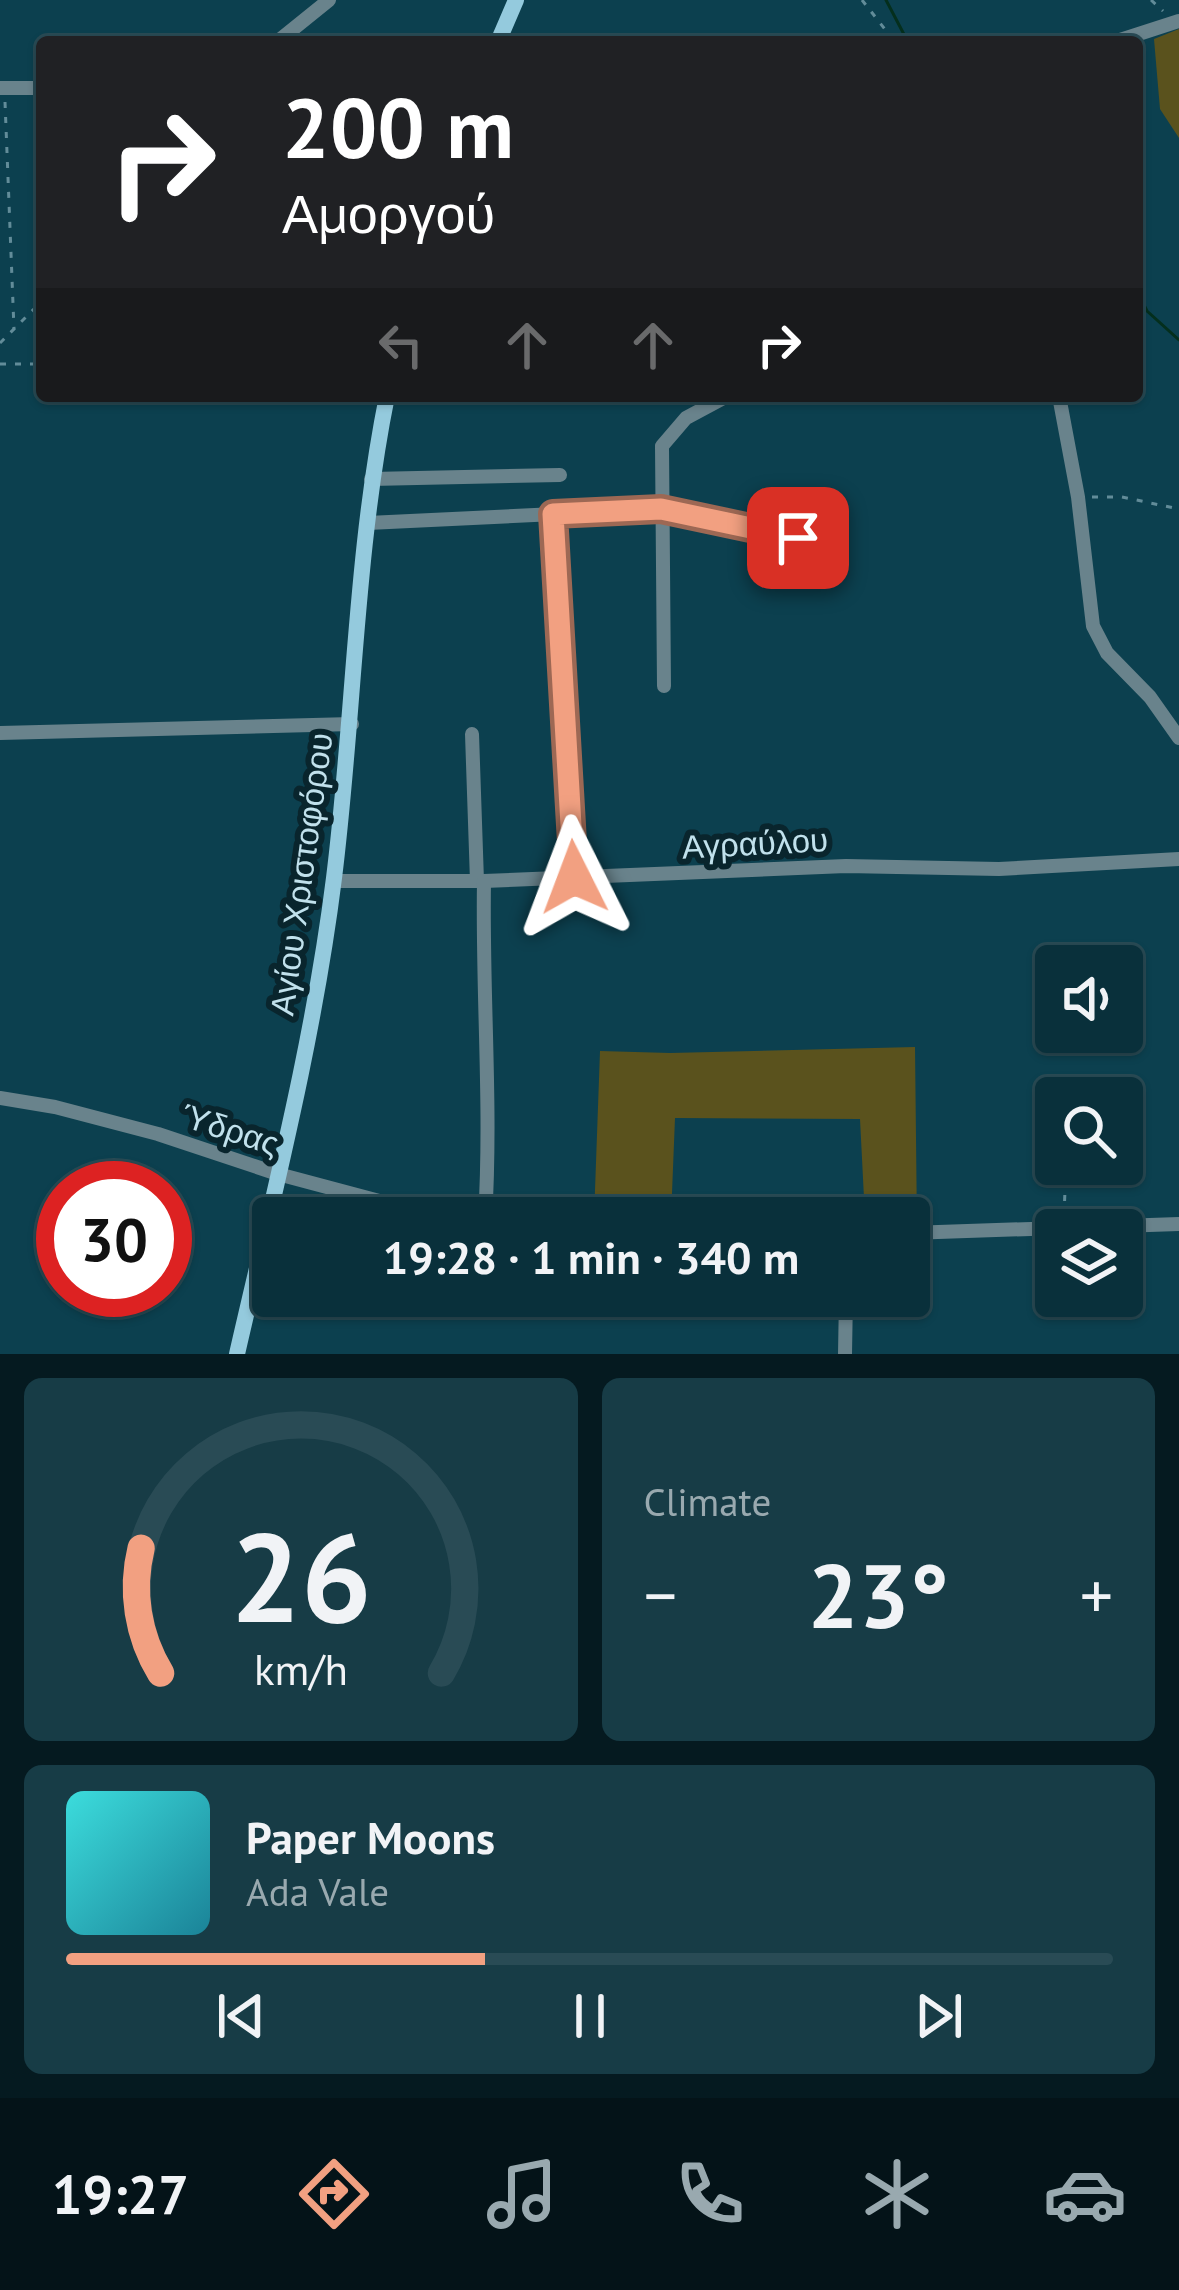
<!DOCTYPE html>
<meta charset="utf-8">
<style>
body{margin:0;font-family:"PT Sans",sans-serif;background:#173c46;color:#f1f3f6;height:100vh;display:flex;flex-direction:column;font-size:45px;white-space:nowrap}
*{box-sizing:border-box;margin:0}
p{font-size:39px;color:#99a9af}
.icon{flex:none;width:66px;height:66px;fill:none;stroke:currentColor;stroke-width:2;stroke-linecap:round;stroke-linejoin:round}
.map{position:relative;height:1354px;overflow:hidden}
.sheet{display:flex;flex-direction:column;gap:24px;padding:24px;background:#051a20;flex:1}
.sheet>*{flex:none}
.banner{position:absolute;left:36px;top:36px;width:1107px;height:366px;border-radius:12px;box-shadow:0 3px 9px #0004,0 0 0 3px #294b55;background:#202124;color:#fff;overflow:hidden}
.controls{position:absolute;left:1035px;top:945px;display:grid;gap:24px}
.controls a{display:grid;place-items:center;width:108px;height:108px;border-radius:12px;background:#09303b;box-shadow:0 3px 9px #0004,0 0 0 3px #294b55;font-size:60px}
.speed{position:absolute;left:36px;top:1161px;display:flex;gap:24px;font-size:60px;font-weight:700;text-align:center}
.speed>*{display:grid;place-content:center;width:156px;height:156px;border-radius:50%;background:#09303b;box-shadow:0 3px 9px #0004,0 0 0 3px #294b55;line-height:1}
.speed .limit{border:18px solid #d22;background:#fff;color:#111}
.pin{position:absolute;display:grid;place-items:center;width:102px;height:102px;color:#fff;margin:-51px;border-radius:24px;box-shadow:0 6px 18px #0006}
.me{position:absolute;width:132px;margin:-66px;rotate:357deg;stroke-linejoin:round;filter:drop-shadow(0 0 9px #0008)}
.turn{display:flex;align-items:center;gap:42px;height:252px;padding:0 48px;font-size:54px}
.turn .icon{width:156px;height:156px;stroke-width:2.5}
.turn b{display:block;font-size:84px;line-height:102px}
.lanes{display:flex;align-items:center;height:114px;padding:0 48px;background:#0003;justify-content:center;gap:60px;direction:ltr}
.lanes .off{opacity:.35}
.big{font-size:90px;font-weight:800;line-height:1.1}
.sheet .widget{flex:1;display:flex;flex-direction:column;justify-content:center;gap:18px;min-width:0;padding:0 42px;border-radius:18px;background:#173c46}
.sheet .dial{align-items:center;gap:0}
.dial svg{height:312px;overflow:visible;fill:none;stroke:#294b55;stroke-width:7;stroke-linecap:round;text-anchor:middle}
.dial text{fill:#f1f3f6;stroke:none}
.song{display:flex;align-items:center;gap:36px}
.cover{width:144px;height:144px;border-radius:18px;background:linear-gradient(135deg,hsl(180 70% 55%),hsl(190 70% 35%))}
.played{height:12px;border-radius:6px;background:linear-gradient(90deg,#f2a081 40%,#294b55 40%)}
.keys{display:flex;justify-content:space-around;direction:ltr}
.heat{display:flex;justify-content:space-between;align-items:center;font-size:66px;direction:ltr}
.sheet .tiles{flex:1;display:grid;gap:24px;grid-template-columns:1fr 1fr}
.widget:last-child{grid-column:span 2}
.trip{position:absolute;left:252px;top:1197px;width:678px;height:120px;border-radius:12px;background:#09303b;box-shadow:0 3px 9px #0004,0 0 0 3px #294b55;font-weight:800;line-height:120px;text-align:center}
.tabs{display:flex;height:192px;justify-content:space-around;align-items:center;background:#041318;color:#99a9af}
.tabs .icon{width:84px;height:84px}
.tabs .active{color:#f2a081}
.tabs b{font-size:54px;color:#f1f3f6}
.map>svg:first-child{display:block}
.green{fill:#5a521d}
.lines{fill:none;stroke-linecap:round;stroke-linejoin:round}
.stream{stroke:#042f1d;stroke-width:3}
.path{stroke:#628c99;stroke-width:3;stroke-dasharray:6 9;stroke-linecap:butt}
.minor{stroke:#69838c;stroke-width:14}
.major{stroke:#94cadd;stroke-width:16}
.route-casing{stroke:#9d6854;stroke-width:30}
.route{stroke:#f2a081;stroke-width:21}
.labels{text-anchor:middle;stroke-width:12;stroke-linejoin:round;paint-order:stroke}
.street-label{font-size:33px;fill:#c1e1ec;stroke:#09252d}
</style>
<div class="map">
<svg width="1179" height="1354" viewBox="0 0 1179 1354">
<rect width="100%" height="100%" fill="#0c404f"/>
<g class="green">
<polygon points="1179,29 1179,138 1160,109 1154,39"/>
<polygon points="915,1047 917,1228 909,1229 909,1218 865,1218 860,1119 675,1118 671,1218 594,1218 600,1051 670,1053"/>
</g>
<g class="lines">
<g class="stream">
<polyline points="886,0 908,42"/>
<polyline points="1137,291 1147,311 1179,340"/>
</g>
<g class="path">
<polyline points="862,0 895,42"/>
<polyline points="1151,0 1163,11"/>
<polyline points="5,102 14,329"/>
<polyline points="0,343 42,301"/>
<polyline points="0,364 42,364"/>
<polyline points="1092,497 1122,497 1179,509"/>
<polyline points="1064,1216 1066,1164"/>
</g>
<g class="minor">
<polyline points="277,42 329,0"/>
<polyline points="1114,42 1179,21"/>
<polyline points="0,88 42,88"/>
<polyline points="1059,396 1078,497 1093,626 1107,653 1150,697 1179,738"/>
<polyline points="371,479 560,475"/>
<polyline points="553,514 574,877"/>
<polyline points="368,523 661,509 837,546"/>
<polyline points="664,686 662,446 686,418 727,396"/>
<polyline points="0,733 352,724"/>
<polyline points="472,734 477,881"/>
<polyline points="334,881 484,881 846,866 999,869 1179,859"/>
<path d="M484 881C482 994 492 1106 485 1218"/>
<polyline points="0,1098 55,1107 158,1134 278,1174 443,1218"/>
<polyline points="923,1232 924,1271"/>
<polyline points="909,1233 1179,1224"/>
<polyline points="845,1354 846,1296"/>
</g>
<g class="major">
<polyline points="498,42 516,0"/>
<path d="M237 1354C273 1197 314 1039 334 878 354 718 355 554 387 396"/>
</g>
</g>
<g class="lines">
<defs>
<polyline id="route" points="574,877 553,514 661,509 798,538"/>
</defs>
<use href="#route" class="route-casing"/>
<use href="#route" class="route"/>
</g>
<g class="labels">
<g class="street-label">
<text transform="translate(755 843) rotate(-3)" y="12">Αγραύλου</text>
<text transform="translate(301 874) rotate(-82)" y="12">Αγίου Χριστοφόρου</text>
<text transform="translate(230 1129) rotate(18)" y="12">Ύδρας</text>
</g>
</g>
</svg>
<div class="controls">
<a><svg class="icon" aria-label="sound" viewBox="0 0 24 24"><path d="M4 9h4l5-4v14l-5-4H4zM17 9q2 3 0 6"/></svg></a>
<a><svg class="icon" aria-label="search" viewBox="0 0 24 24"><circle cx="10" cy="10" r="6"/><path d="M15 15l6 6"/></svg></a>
<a><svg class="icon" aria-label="layers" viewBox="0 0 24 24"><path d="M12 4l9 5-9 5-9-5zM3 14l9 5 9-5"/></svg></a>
</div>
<div class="speed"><div class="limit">30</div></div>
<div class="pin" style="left:798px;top:538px;background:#d93025"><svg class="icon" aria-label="arrive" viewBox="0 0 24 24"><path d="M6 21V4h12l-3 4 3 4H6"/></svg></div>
<svg class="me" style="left:574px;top:877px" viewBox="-20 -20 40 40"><path d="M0-17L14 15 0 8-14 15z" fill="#f2a081" stroke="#fff" stroke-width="4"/></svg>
<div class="trip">19:28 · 1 min · 340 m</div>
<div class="banner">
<div class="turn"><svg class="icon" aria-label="right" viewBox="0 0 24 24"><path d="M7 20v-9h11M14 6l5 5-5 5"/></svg><div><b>200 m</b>Αμοργού</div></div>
<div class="lanes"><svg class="icon off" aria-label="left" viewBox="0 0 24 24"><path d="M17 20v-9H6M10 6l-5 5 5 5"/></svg><svg class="icon off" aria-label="ahead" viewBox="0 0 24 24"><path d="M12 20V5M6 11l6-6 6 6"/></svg><svg class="icon off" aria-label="ahead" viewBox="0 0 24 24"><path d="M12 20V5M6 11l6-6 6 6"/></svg><svg class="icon" aria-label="right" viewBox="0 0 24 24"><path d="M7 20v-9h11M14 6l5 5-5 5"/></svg></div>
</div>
</div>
<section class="sheet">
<div class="tiles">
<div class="widget dial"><svg viewBox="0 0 100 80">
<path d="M14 69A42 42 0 1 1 86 69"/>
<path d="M14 69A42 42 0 0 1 9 37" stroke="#f2a081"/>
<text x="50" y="56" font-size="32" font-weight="700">26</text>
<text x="50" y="72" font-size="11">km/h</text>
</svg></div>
<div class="widget"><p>Climate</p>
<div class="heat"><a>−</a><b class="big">23°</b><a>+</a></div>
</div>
<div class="widget">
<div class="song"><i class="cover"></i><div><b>Paper Moons</b><p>Ada Vale</p></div></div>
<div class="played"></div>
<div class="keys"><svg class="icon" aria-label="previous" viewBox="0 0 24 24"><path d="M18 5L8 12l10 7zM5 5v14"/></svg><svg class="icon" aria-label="pause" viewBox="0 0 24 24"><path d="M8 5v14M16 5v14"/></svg><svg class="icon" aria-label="next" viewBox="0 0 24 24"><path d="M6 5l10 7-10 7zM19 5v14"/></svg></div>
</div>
</div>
</section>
<nav class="tabs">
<b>19:27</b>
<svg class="icon active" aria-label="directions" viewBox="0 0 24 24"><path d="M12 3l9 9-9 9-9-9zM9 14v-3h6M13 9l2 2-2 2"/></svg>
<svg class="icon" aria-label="music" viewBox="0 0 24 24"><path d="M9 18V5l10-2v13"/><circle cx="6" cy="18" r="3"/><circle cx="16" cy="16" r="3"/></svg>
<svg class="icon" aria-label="phone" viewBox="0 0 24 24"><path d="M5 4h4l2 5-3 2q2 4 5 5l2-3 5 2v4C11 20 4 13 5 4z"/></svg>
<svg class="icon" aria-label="climate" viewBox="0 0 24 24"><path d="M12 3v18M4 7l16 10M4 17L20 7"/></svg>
<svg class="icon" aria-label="car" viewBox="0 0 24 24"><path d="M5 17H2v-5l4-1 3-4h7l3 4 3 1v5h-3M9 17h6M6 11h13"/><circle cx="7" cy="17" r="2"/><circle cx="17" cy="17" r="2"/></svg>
</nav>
